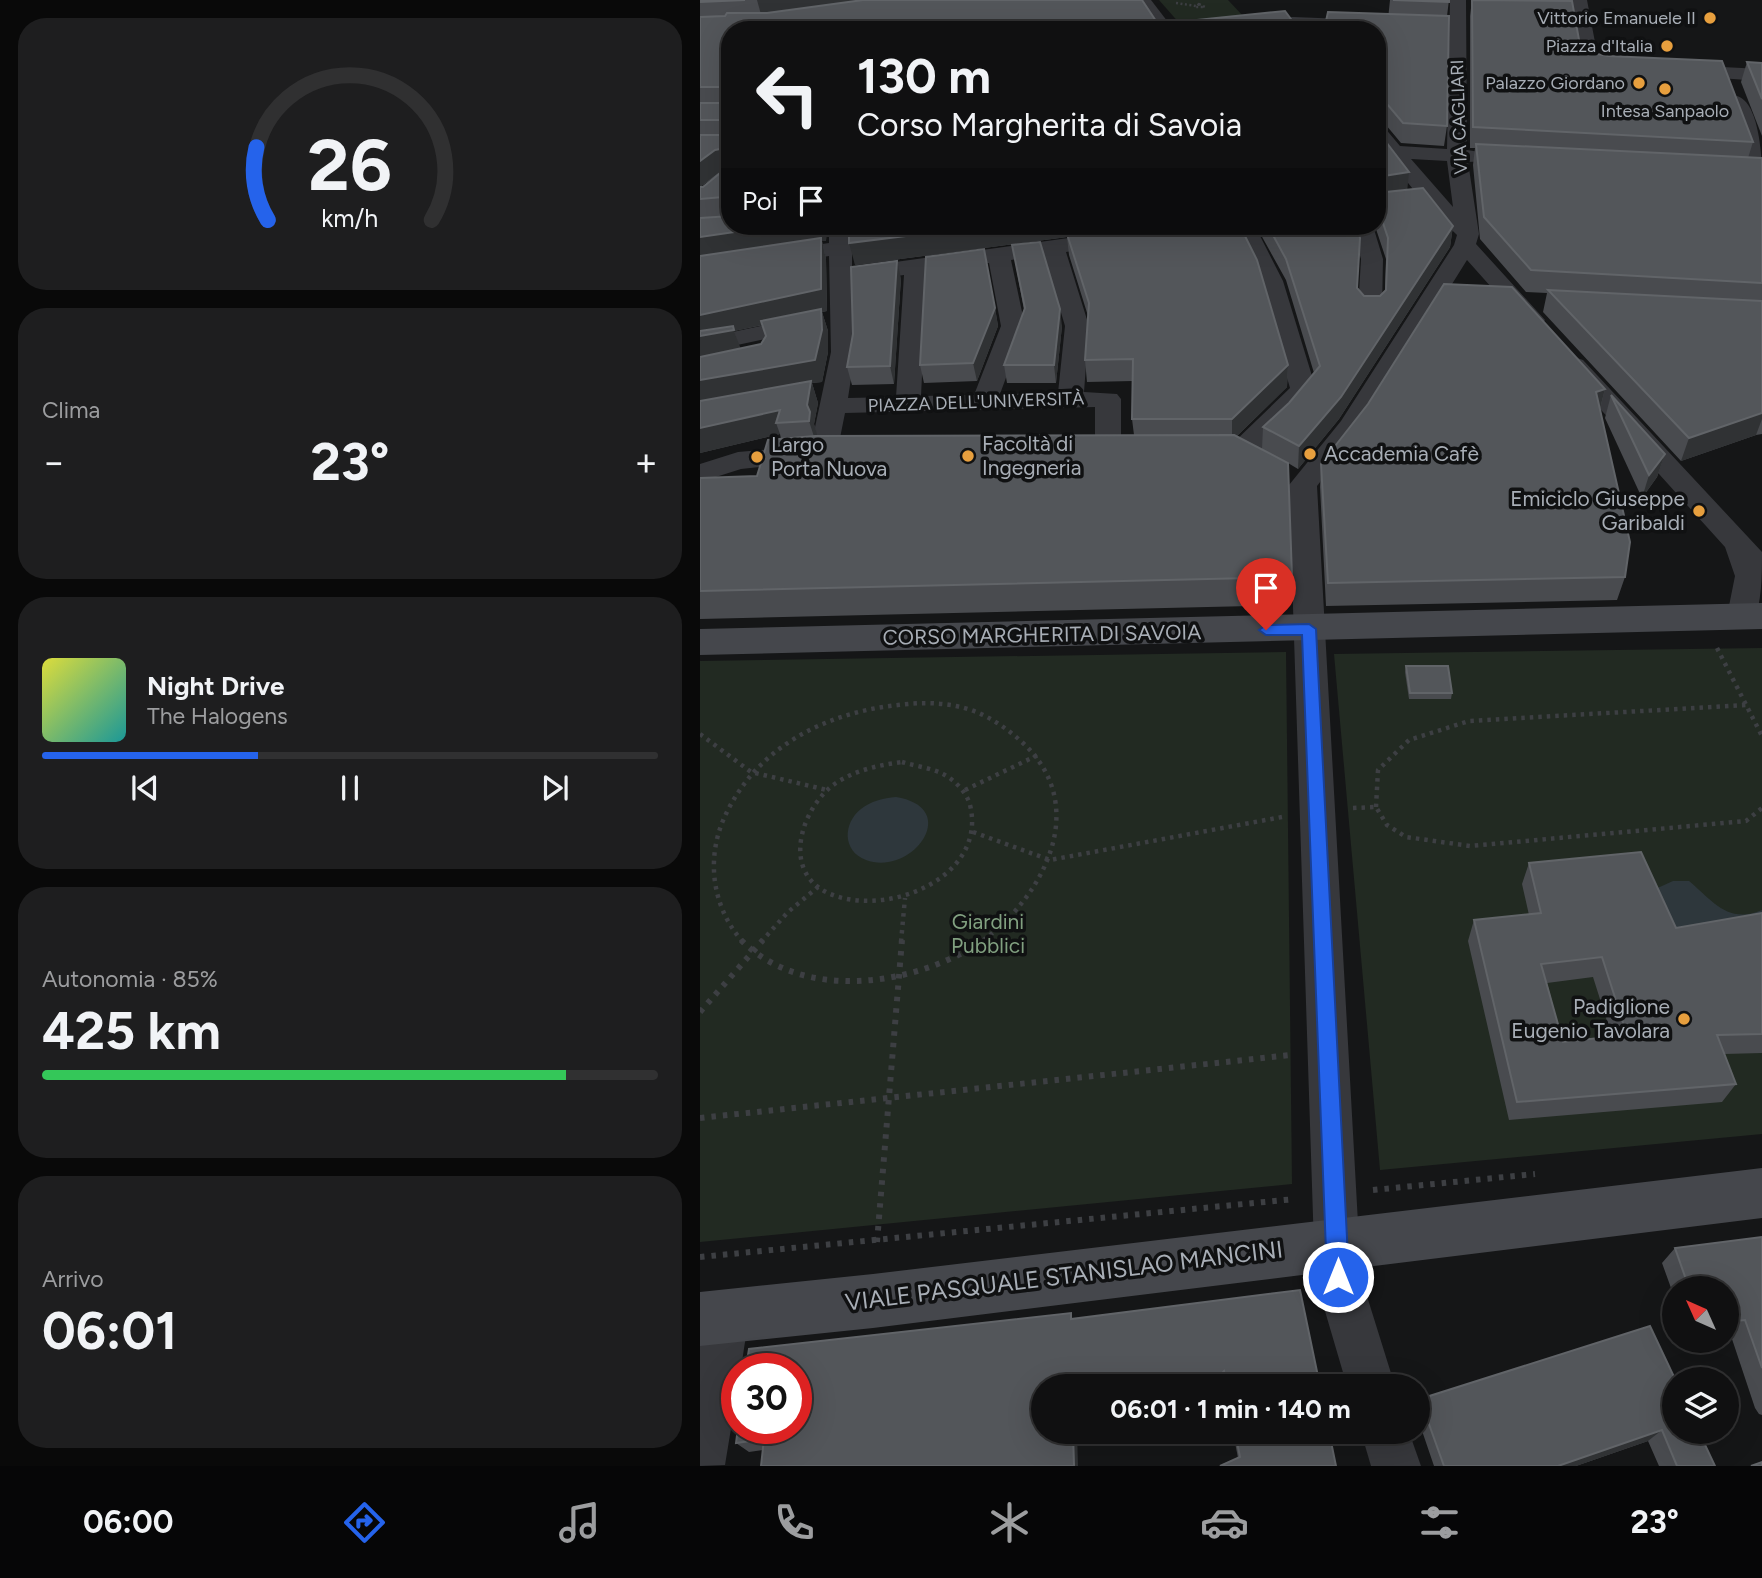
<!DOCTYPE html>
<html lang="it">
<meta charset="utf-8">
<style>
body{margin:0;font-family:Figtree,sans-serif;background:#1e1e1f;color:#f1f3f6;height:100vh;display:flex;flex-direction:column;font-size:26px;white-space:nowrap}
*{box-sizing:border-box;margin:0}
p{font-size:23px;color:#9c9d9f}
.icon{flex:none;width:38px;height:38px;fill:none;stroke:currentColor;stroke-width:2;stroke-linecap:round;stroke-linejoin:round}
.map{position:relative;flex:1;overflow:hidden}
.side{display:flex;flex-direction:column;gap:18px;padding:18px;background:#090909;width:700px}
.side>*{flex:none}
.banner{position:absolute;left:21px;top:21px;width:665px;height:214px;border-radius:28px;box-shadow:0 7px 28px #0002,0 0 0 2px #303031;background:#101011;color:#f1f3f6;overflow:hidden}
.needle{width:46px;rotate:315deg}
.buttons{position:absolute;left:962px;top:1276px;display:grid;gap:14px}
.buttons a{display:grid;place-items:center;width:77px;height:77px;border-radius:50%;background:#101011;box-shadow:0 7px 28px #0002,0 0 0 2px #303031;font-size:35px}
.speed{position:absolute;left:21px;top:1353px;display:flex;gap:14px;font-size:35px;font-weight:700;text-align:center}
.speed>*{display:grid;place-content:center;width:91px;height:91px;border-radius:50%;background:#101011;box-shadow:0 7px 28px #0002,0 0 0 2px #303031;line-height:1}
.speed .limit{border:10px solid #d22;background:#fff;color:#111}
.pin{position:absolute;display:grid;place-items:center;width:60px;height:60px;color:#fff;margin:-72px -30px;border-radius:50% 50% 50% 0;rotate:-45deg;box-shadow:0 0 7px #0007}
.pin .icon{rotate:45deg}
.me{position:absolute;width:77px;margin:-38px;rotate:0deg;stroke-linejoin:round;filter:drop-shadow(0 0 5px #0008)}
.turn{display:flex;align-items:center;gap:24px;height:147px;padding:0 21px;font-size:32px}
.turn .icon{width:91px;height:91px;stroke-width:2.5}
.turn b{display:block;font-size:49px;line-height:60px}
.then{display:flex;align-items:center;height:66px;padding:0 21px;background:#0003;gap:14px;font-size:26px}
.big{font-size:52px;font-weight:700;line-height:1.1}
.side .tile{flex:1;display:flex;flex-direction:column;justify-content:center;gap:10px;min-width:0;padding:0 24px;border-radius:28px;background:#1e1e1f}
.side .dial{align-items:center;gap:0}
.dial svg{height:182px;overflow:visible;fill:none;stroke:#303031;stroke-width:7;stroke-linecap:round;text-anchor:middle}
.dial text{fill:#f1f3f6;stroke:none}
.song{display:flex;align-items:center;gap:21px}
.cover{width:84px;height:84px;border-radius:10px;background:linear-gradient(135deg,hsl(60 70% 55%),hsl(180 70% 35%))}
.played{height:7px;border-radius:4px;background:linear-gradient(90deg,#2563eb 35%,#303031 35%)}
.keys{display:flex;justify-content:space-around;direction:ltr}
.heat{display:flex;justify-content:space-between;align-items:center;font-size:38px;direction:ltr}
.charge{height:10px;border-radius:5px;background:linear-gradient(90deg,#34c759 85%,#303031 0)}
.trip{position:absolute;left:331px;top:1374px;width:399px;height:70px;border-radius:35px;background:#101011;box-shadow:0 7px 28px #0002,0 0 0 2px #303031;font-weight:700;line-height:70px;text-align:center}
.menu{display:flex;height:112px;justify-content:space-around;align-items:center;background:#060607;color:#9c9d9f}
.menu .icon{width:49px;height:49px}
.menu .current{color:#2563eb}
.menu b{font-size:32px;color:#f1f3f6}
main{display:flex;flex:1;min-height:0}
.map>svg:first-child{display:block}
.green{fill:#222a22}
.water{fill:#2e373c}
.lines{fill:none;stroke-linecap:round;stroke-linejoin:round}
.path-far2{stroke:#3d3f43;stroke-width:2.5;stroke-dasharray:2 2.5;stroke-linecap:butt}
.path-far1{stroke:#3d3f43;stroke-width:4.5;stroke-dasharray:3.5 5;stroke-linecap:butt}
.path{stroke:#3d3f43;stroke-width:6;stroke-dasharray:4.5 7;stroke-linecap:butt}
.street{fill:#37383c;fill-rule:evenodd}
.secondary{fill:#45474c;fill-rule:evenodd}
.wall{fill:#494b4f;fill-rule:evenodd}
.shaded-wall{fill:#303234}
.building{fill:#53565a;stroke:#616468;stroke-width:2;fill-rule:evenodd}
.route{fill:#2563eb;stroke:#184099;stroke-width:2}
.poi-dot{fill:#e79f3e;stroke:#101112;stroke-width:2.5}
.labels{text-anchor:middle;stroke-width:7;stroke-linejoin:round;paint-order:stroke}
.far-poi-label{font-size:18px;fill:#a8aeb6;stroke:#101112;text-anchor:end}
.far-street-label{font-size:18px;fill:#a8aeb6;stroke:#101112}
.poi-label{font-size:21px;fill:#a8aeb6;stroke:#101112;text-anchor:start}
.street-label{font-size:21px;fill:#a8aeb6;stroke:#101112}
.park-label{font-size:21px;fill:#81a080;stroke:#101112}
.near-street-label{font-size:24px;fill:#a8aeb6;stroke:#101112}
</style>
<main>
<section class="side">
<div class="tile dial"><svg viewBox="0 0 100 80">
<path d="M14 69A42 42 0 1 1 86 69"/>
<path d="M14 69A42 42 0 0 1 9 37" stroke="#2563eb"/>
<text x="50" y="56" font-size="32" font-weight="700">26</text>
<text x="50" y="72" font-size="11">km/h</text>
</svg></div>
<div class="tile"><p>Clima</p>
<div class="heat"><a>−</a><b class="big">23°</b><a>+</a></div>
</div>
<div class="tile">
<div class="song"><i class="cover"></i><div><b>Night Drive</b><p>The Halogens</p></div></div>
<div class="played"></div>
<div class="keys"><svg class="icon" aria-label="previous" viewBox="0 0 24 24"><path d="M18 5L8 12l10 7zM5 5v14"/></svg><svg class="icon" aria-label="pause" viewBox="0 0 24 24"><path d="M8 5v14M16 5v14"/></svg><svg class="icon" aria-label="next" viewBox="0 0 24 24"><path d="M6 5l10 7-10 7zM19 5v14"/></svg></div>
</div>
<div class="tile"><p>Autonomia · 85%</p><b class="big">425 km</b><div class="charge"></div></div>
<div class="tile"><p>Arrivo</p><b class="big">06:01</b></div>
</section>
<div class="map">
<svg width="1062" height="1466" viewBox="0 0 1062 1466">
<rect width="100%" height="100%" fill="#151617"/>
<g class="green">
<polygon points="459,0 528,0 543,16 481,25"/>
<polygon points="1062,648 1062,1134 680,1170 634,654"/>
<polygon points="586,652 592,1184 0,1242 0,661"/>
</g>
<g class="water">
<path d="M196 797C263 808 212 877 166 860 142 851 143 823 161 809 171 801 183 798 196 797Z"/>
<path d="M973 881H989C1012 900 1028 925 1062 910V932L966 948 951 891Z"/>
</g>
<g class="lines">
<g class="path-far2">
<polyline points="476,3 496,6"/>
<polygon points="499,4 505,7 496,7"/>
</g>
<g class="path-far1">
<polyline points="1017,648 1062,736"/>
<polyline points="0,734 51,772 127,790"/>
<path d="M202 762C215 766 231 768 243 774 255 780 267 793 270 805 288 878 185 919 128 893 80 871 102 806 136 783 156 770 179 765 202 762Z"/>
<polyline points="265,790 338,755"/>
<polyline points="676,807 678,770 709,740 769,721 1046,705"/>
<polyline points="653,808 676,807 687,825 706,837 770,846 1046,821 1062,808"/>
<polyline points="273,832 350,860 582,817"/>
<path d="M43 942C14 910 6 864 22 823 52 750 122 713 198 705 222 702 247 702 271 710 291 717 309 730 324 744 391 808 343 897 281 942"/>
<polyline points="61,942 88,912 118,887"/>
<polyline points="201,942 205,898"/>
</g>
<g class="path">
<path d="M41 940C104 1003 216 986 284 940"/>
<polyline points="0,1012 63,940"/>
<polyline points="0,1118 591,1055"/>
<polyline points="673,1190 835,1174"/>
<polyline points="177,1242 202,940"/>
<polyline points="0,1257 595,1199"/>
</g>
<g class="street">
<polygon points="434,0 451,0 474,30 456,30"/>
<path d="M750 0H766L767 150 786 153 789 157 786 161 768 162 779 234 776 244 845 320 841 325 833 327 825 325 767 260 664 425 617 486 661 1277 695 1386H647L615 1277 589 485 641 421 754 245 757 235 724 203 689 159 677 161V149L681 148 677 144V125L684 127 700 146 747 149ZM711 159 747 161 753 207Z"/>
<path d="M871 0H887L898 58 906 62 932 64 934 68 932 72C916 76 895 75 883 64Z"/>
<polygon points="593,17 669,20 678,25 671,30 593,27 495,30 504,25"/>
<polygon points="982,65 1062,69 1062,81 975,75 973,71"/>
<path d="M1037 96C1059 102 1062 157 1062 176L1055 174 1052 170 1027 102Z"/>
<path d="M129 226H151V239L240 226H293L290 231 282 233 152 253V268L412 232 420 234 423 239 420 244 366 252 389 326 384 392 417 394 421 399V450L418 456 408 458 398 456 395 450V407L145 413 137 453 133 459 41 469 0 482V464L38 452 111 446 131 352 129 256 0 276V262L129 243ZM344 255 365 326 358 393 300 394 325 326 311 260ZM289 263 301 326 274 395 221 396 227 272ZM204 275 196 397 148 398 155 352 153 282Z"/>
<path d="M533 226H555L583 281 616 389C605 405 563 453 546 459 540 461 536 459 530 458L527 452 530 446 590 388 559 281Z"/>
<polygon points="651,226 673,226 683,259 682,310 678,315 662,315 658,310 661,259"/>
<polygon points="107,316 116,318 119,323 116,328 0,353 0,339"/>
<path d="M874 357 883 360 1062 552C1062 575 1062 603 1053 624L1042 627 1031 624 1027 616 1035 576 1025 547 865 370 861 365 865 360Z"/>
<polygon points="26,1293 42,1300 49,1316 41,1368 37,1368 37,1392 25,1465 0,1466 0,1331 10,1300"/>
<polygon points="661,1432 709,1432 721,1466 671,1466"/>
</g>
<g class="secondary">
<polygon points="1062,603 1062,629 0,655 0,629"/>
<polygon points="1062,1168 1062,1218 173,1328 0,1346 0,1292 173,1274"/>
</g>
</g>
<g class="wall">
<path d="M0 0H442L458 24 599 30H30V226H127L126 241H122L126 259 127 311 122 312 128 331V352L122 382 112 383 118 403 114 424 117 436 434 435 432 419 433 381 387 382 385 360 388 316 369 255 367 237 155 265 153 233 151 226H540L588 365 587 387 537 436 562 449 563 427 589 403 614 373 586 280 556 226H657V288L664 296H680L685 291 686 259 675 226H677V142L707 189 753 226 750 247 639 419 598 469 588 463 592 577 590 605 0 619V478L57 476 81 439 80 434 0 453V187H3L23 171 0 187ZM63 325 66 336 61 344 40 349 34 331Z"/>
<polygon points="690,0 749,0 747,16 747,126 744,146 701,143 686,125 677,123"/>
<polygon points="772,0 881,51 1053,142 1048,158 1062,158 1062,434 1056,435 981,461 843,312 847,293 826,292 780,239 773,165 775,148 770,148 770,16"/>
<polygon points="1047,62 1062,63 1062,136 1041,82"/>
<polygon points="312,245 362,326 356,383 307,383 304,365 324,310"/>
<polygon points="201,278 194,384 152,385 147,367"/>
<polygon points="295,308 298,326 277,381 224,383 220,365"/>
<polygon points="905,389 900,409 925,577 917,600 626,606 620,487 621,464"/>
<polygon points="911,395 965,454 957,477 942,498 905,418"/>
<polygon points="706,666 752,693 751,699 709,699 705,672"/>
<path d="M829 863 976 928 1062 913V1053L1024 1054 1036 1084 1022 1102 809 1120 768 941 774 920 829 915 822 884ZM893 977 912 1037 863 1042 847 983Z"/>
<polygon points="1062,1237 1062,1415 1059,1414 1055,1408 1030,1333 1027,1334 1027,1288 975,1288 975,1299 962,1263 975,1248"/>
<polygon points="373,1319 620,1386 525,1386 524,1382 63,1450 49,1452 36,1443"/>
<polygon points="950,1326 1015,1466 959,1466 948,1441 876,1466 734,1466 718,1419 718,1405 720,1399"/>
<polygon points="533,1432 629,1432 538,1458"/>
</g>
<g class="shaded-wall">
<polygon points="57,0 191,0 62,18"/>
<polygon points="680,102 678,122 677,123 677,104"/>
<polygon points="25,148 30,169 21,171 0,187 0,161 15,150"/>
<polygon points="709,172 707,193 677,198 677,177"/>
<polygon points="77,226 127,226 126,241 122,241 126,259 127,311 122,312 128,331 128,352 122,382 112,383 118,403 114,424 117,434 116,443 109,421 107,405 0,403 0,380 122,312 34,331 42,352 0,360 0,237"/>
<polygon points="151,226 224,226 154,236"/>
<polygon points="286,226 450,226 367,234 367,237 155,265 149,243"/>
<polygon points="753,226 750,247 639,419 598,469 599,446"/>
<polygon points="197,261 201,278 194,384 190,366"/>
<polygon points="295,308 298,326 277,381 273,363"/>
<polygon points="360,309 362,326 356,383 354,365"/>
<polygon points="588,365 587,387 532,441 532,419"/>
<polygon points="905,389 899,412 896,392"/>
<polygon points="80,410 76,423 80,434 0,453 0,428"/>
<polygon points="1062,413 1062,419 1056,435 981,461 989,438"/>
<polygon points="965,454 957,477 942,498 949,475"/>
<polygon points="524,1371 524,1382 521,1386 510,1386"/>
<polygon points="962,1430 948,1441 876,1466 858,1466"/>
<polygon points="373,1432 377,1432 378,1466 374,1466"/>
</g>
<g class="building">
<polygon points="0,0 45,0 0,2"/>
<polygon points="163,0 442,0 458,24 585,11 599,30 30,30 30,202 26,202 23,197 0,199 0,187 3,187 25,169 25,148 15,150 0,161 0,135 26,135 26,120 0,120 0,103 26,103 26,87 0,87 0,17 25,16 27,13 67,13"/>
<polygon points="693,0 749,0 749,2"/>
<polygon points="772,0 872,1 881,51 908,56 1022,61 1053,142 773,127"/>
<polygon points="628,12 749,16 747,126 703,123 688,105 680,102 677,104 677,30 624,30"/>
<polygon points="1047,62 1062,63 1062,99"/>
<polygon points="677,142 686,142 709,172 677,177"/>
<polygon points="776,144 1062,158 1062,283 831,270 784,217"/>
<polygon points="723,188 753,226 641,397 599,446 563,427 589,403 620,366 586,259 568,226 657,226 660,238 657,288 664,296 680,296 686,290 688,238 677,205 677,193"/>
<polygon points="30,216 30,226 77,226 0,237 0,218"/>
<polygon points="203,226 286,226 149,243 149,234"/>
<polygon points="428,226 540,226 557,260 588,365 532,419 432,419 433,359 385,360 389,303 367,234"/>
<polygon points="121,238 121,289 0,315 0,256"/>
<polygon points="340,242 360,309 354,365 304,365 325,308 312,245"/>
<polygon points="284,249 295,308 273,363 220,365 226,257"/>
<polygon points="197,261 190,366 147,367 153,334 151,267"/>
<polygon points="744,284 812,287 905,389 896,392 930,542 925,577 628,583 621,464 668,404"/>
<polygon points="848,290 1062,301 1062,413 989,438"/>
<polygon points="121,309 122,330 115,360 0,380 0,357 61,344 66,336 61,321"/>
<polygon points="33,326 34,330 0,336 0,331"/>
<polygon points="111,381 107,405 110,412 109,421 76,423 80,410 0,428 0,401"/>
<polygon points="911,395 965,454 949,475"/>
<polygon points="534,435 588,463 592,577 0,591 0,478 57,476 68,440 115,436"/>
<polygon points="706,666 748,666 752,693 710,693"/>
<path d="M941 852 976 928 1062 913V1034L1017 1035 1036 1084 817 1102 774 920 841 913 829 863ZM902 957 927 1035 863 1042 841 964Z"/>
<polygon points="1062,1237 1062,1368 1045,1320 1027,1322 1027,1288 989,1288 975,1248"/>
<polygon points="600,1290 620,1386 527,1386 524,1371 510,1386 343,1386 343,1432 373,1432 374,1466 61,1466 64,1439 36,1443 38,1428 96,1428 96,1368 46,1368 49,1349 371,1313 371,1319"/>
<polygon points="950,1326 975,1379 975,1432 999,1432 1015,1466 977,1466 962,1430 858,1466 744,1466 720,1399"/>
<polygon points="535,1432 629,1432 636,1466 520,1466 540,1457"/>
<polygon points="1062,1462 1062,1466 1051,1466"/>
</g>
<polygon class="route" points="609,624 616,629 649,1277 646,1285 638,1288 630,1285 627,1277 602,635 566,635 559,630 566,625"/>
<g class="poi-dot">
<circle cx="1010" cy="18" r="7"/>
<circle cx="967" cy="46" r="7"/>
<circle cx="939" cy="83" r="7"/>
<circle cx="965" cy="89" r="7"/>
<circle cx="610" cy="454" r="7"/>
<circle cx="268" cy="456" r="7"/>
<circle cx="57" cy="457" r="7"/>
<circle cx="999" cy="511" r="7"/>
<circle cx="984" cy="1019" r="7"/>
</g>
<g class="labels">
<g class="far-poi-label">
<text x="996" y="24">Vittorio Emanuele II</text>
<text x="953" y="52">Piazza d'Italia</text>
<text x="925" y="89">Palazzo Giordano</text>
<text x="965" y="117" text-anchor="middle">Intesa Sanpaolo</text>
</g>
<g class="far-street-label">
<text transform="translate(759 117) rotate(-92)" y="6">VIA CAGLIARI</text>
<text transform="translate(276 402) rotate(-2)" y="6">PIAZZA DELL'UNIVERSITÀ</text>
</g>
<g class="poi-label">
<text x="282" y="451">Facoltà di<tspan x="282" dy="24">Ingegneria</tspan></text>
<text x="71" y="452">Largo<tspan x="71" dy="24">Porta Nuova</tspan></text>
<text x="624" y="461">Accademia Cafè</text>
<text x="985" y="506" text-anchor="end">Emiciclo Giuseppe<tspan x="985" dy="24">Garibaldi</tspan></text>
<text x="970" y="1014" text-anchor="end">Padiglione<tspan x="970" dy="24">Eugenio Tavolara</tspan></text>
</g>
<g class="street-label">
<text transform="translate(342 635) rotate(-1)" y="7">CORSO MARGHERITA DI SAVOIA</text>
</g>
<g class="park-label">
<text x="288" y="929">Giardini<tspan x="288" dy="24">Pubblici</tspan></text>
</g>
<g class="near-street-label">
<text transform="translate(364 1276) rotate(-7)" y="8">VIALE PASQUALE STANISLAO MANCINI</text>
</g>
</g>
</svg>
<div class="buttons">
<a><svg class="needle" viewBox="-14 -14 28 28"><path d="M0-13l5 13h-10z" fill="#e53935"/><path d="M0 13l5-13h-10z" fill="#9c9d9f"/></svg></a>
<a><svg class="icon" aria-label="layers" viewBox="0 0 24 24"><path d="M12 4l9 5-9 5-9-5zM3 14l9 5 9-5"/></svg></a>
</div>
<div class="speed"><div class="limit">30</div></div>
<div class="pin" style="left:566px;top:630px;background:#d93025"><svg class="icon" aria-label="arrive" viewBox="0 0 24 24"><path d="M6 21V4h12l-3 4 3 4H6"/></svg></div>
<svg class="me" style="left:638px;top:1277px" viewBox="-20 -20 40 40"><circle r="17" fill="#2563eb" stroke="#fff" stroke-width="3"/><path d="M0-11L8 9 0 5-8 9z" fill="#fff"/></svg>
<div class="trip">06:01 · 1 min · 140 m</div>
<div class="banner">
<div class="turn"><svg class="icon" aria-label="left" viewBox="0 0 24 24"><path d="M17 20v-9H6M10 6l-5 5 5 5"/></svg><div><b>130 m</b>Corso Margherita di Savoia</div></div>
<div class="then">Poi<svg class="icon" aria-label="arrive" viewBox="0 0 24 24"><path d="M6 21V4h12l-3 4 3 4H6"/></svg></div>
</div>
</div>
</main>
<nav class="menu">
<b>06:00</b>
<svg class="icon current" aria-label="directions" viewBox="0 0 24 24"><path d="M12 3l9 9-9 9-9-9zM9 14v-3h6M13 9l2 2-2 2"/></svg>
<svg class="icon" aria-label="music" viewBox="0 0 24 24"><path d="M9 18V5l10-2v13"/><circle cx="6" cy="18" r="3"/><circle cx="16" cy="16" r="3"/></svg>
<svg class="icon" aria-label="phone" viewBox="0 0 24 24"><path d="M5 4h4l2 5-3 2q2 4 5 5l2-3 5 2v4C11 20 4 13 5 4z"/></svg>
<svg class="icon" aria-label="climate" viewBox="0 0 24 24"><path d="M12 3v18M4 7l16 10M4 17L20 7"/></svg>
<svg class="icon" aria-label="car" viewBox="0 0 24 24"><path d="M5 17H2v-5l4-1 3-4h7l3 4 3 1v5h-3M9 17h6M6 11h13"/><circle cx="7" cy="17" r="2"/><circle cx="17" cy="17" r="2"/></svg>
<svg class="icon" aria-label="filters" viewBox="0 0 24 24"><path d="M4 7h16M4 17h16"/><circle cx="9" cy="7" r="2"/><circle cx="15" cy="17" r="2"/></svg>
<b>23°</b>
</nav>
